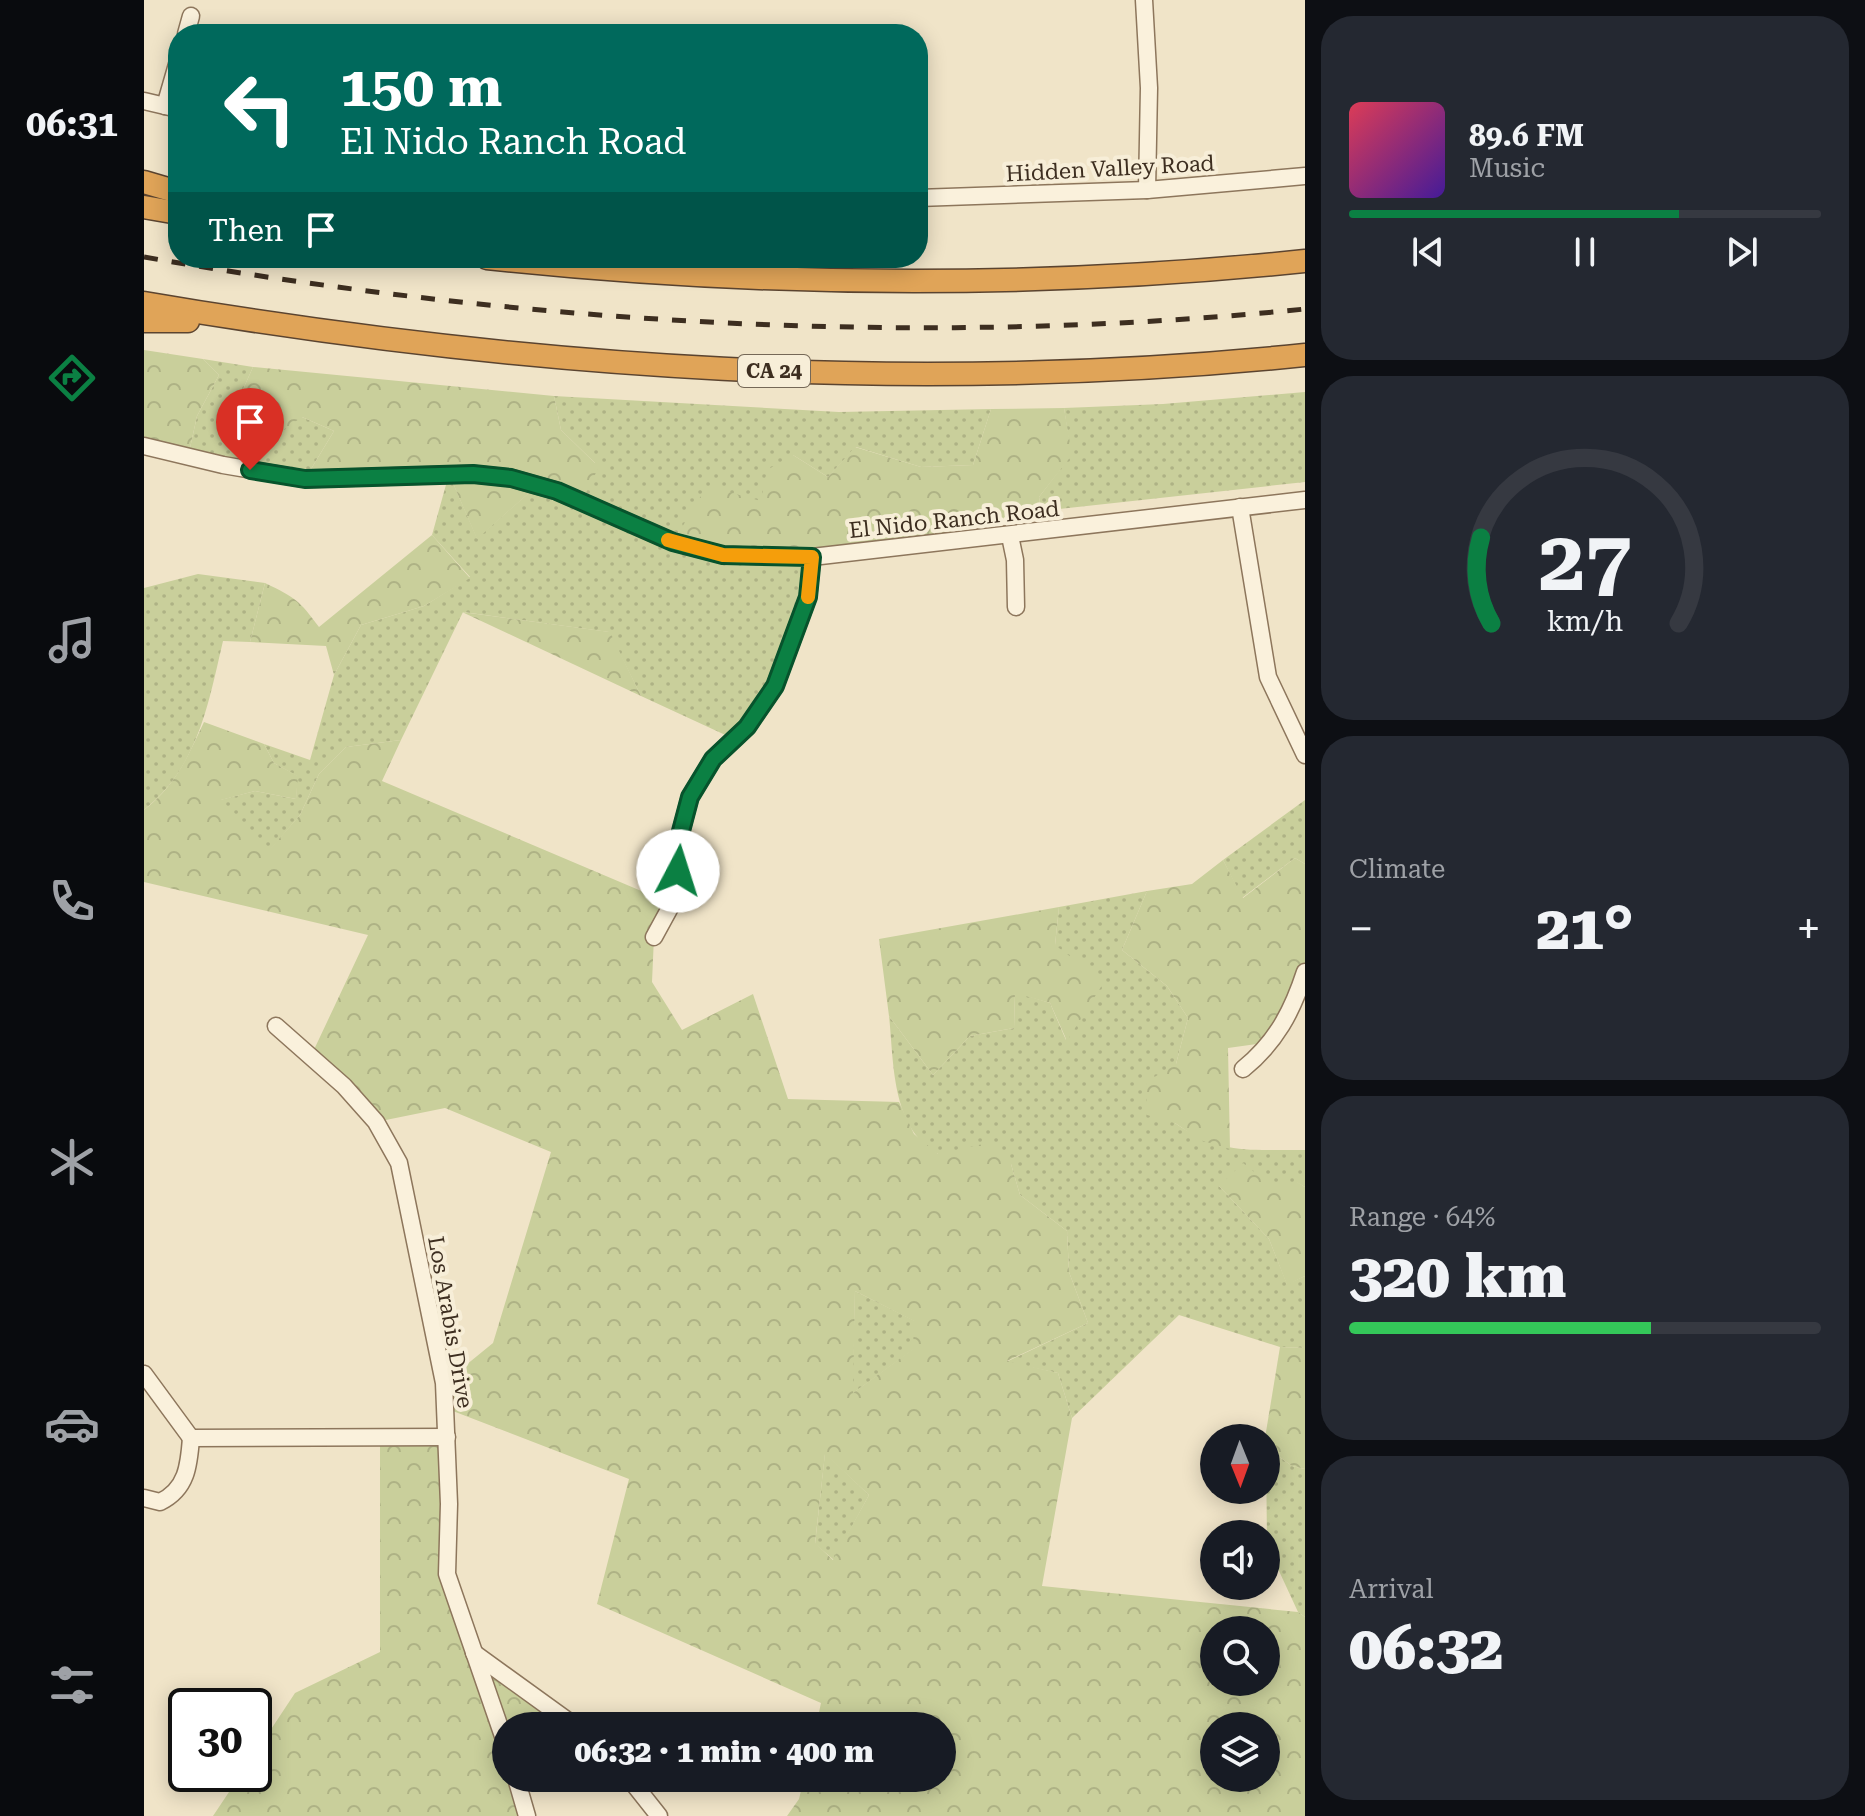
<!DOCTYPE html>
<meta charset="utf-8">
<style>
body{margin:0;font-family:"Roboto Serif",serif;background:#242831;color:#f1f3f6;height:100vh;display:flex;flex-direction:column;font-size:30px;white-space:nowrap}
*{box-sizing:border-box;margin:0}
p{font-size:26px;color:#9ea1a6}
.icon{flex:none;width:44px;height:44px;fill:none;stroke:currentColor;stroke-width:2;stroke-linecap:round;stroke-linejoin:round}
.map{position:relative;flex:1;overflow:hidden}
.side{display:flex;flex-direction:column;gap:16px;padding:16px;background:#0d0f14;width:560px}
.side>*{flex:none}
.hud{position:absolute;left:24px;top:24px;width:760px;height:244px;border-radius:32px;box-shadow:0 4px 20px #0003;background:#00695c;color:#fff;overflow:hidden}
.needle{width:52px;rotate:179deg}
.tools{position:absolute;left:1056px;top:1424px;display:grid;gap:16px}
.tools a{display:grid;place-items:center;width:80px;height:80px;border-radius:50%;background:#171b24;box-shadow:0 4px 20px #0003;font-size:40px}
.speed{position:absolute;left:24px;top:1688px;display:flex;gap:16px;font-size:40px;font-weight:700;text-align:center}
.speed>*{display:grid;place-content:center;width:104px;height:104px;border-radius:50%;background:#171b24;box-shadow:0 4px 20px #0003;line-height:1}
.speed .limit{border:4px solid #111;border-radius:12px;background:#fff;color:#111}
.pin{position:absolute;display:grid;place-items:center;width:68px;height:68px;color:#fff;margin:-82px -34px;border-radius:50% 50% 50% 0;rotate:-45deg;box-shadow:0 0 8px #0007}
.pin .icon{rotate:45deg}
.me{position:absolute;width:88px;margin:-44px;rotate:5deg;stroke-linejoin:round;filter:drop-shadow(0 0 6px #0008)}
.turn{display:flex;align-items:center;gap:28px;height:168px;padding:0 40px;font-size:36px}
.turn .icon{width:104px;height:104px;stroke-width:2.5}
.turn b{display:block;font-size:56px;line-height:68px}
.then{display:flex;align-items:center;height:76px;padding:0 40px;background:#0003;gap:16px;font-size:30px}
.big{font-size:60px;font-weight:800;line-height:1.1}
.side .tile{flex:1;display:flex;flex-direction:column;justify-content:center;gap:12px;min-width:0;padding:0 28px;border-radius:32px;background:#242831}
.side .dial{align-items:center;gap:0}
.dial svg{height:208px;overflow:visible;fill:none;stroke:#363941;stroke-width:7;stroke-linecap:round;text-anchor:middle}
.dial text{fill:#f1f3f6;stroke:none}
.song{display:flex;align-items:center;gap:24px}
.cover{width:96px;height:96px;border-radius:12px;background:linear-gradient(135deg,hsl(350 70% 55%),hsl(260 70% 35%))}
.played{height:8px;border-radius:4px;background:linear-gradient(90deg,#0b8043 70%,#363941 70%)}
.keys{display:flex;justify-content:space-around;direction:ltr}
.heat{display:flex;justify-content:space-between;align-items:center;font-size:44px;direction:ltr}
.charge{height:12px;border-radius:6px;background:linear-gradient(90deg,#34c759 64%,#363941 0)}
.trip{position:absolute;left:348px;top:1712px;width:464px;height:80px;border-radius:40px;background:#171b24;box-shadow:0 4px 20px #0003;font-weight:800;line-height:80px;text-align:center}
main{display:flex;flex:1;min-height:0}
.tabs{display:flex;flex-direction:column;width:144px;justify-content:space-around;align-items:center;background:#090b0e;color:#9ea1a6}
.tabs .icon{width:56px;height:56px}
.tabs .selected{color:#0b8043}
.tabs b{font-size:36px;color:#f1f3f6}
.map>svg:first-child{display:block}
.grass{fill:url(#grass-dots)}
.forest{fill:url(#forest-crowns);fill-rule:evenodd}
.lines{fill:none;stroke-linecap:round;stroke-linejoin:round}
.minor-casing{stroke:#8d765c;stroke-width:19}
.highway-casing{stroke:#5b4430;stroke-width:25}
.minor{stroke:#faf1dc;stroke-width:16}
.highway{stroke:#e0a458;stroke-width:22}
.rail{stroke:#3d2e20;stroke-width:5;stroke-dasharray:14 14;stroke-linecap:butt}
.route-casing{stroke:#07532c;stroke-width:20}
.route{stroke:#0b8043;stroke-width:14}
.slow{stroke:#f59e0b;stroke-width:14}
.labels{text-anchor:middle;stroke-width:8;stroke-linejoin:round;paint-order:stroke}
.shield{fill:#f7eed8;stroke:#756857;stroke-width:2}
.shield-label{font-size:20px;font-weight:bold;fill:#3d2e20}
.street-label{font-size:22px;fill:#3d2e20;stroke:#f7eed8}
</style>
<main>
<nav class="tabs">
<b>06:31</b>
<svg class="icon selected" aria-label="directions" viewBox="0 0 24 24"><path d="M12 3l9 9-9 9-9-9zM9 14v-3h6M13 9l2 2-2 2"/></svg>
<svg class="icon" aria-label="music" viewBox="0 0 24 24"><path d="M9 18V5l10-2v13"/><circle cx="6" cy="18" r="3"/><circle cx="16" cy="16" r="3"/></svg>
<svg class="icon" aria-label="phone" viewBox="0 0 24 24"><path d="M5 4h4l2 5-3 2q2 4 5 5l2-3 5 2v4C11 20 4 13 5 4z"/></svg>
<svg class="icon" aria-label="climate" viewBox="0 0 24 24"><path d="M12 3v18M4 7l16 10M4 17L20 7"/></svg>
<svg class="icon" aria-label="car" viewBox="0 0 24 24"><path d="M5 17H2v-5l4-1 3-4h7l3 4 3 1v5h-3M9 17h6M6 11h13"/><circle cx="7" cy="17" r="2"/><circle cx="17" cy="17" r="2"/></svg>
<svg class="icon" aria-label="filters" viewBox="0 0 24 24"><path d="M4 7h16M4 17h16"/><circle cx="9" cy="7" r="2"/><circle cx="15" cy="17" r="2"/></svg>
</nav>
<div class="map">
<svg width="1161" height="1816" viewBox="0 0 1161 1816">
<defs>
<pattern id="grass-dots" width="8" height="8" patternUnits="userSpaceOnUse" patternTransform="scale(2)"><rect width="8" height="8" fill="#c9cf9b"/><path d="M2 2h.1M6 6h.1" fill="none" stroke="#aeb285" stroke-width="1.8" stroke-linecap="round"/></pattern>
<pattern id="forest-crowns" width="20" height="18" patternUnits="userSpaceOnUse" patternTransform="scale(2)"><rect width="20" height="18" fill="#c9cf9b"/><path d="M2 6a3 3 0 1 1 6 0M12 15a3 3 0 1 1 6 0" fill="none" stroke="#aeb285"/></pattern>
</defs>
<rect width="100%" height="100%" fill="#f0e4c8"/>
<g class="grass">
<polygon points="59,359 109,367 92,405 158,417 190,431 161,479 44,457 53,416 75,375"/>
<polygon points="1161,392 1161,482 897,511 895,497 927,455 920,408 1019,404"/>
<polygon points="410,396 695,412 847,409 829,465 777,467 712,447 684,477 649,455 668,557 631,686 590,739 497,696 465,632 319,612 257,740 202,747 175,774 156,815 126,850 76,800 111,791 152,799 153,776 130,763 120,744 166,760 190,675 217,625 280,606 326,577 288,535 305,474 333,538 393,486 451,463 417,430"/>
<path d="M54 574 121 583 106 642 79 641C64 705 54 767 0 810V588Z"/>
<polygon points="1161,800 1161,864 1151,858 1098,898 1079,860"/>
<path d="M1003 891 978 950 1023 986 1044 1018 1032 1064 1031 1123C1079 1156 1106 1149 1161 1150V1187L1152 1182 1075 1186 1125 1239 1143 1284 1161 1276V1348L1136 1347 1035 1315 928 1418 914 1373 862 1362 944 1323 925 1272 923 1231 876 1195 867 1164C850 1162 804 1160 792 1153 747 1126 750 1062 745 1016L789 1075 826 1036 870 1028 871 992 906 1003 922 1040 911 945 915 907Z"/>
<polygon points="711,1291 771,1321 770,1349 708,1394"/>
<polygon points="1122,1447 1148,1466 1161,1469 1161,1617 1154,1612 1123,1545"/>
<polygon points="681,1453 725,1495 690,1560 671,1544"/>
</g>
<g class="forest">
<polygon points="0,350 59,359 75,375 53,416 44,457 0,446"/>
<polygon points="109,367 410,396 417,430 455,467 437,502 393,486 333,539 305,474 161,479 190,431 158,417 129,437 92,405"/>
<polygon points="920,408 928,455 895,497 897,511 741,548 668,557 529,542 563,486 617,501 623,470 649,455 684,477 711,447 777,467 829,465 847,409"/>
<path d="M288 535 326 578 280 606 217 625 190 675 182 646 106 642 121 583C152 598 155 600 175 627Z"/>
<polygon points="318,612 466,632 497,696"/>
<path d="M60 722 120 744 130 763 154 776 152 799 111 791 77 800 126 849 156 815 175 774 202 747 257 740 238 781 528 904 510 937 508 982 538 1030 609 994 644 1099 755 1102 770 1134 794 1154 848 1142 867 1164 876 1195 923 1231 925 1272 944 1323 863 1361 914 1373 928 1418 898 1586 1154 1612 1161 1617V1816H643L655 1799 660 1778H798V1726H672L677 1703 453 1604 485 1479 301 1408 300 1383 349 1343 407 1152 301 1108 232 1122 167 1056 224 935 0 882V810C32 785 43 758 60 722ZM711 1291 770 1321 769 1349 709 1393ZM681 1454 725 1495 689 1560 671 1543ZM1070 1630H1122V1682H1070ZM1070 1726H1122V1778H1070Z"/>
<polygon points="1151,858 1161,864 1161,972 1127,1042 1084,1048 1086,1149 1056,1140 1031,1123 1003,1115 1002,1082 1032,1064 1044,1018 1023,986 978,950 1003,891 1048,884 1079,860 1099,898"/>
<polygon points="915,907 911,945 960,982 923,1041 906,1003 871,993 870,1028 826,1036 789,1075 745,1016 735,939"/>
<polygon points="1099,1163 1123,1182 1153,1182 1161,1187 1161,1276 1143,1285 1125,1239 1075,1186"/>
<polygon points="1136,1347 1161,1348 1161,1469 1148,1466 1122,1447 1121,1438"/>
<polygon points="236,1437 303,1437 303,1574 330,1653 426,1715 409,1726 362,1726 362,1778 372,1778 383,1816 69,1816 97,1774 110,1774 110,1755 151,1693 236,1652"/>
</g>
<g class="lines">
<defs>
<g id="minor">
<polyline points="1000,0 1005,88 1003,190"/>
<polyline points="42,34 47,16"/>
<polyline points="0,101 34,109"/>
<polyline points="21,106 34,61"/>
<polyline points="774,198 1003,190 1161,176"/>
<polyline points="0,446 79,465 161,479 329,474 367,478 413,491 529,542 579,555 668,557 1161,500"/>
<polyline points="1096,507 1124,677 1161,755"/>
<polyline points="866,536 871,560 872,607"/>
<polyline points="510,937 528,904 537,831 546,797 569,759 603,727 631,686 664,597 668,557"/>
<polyline points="132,1026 200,1086 232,1122 255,1163 300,1383 305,1504 303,1574 362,1745"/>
<path d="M1099 1069C1132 1042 1148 1012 1161 972"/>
<polyline points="0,1374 47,1438 303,1437"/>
<path d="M0 1498 16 1502C43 1489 45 1465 47 1438"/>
<polyline points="330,1653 431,1726"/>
<polyline points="372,1778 383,1816"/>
<polyline points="485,1778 515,1816"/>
</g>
<g id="highway">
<polyline points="0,182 34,192"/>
<polyline points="0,207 34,213"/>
<path d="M343 258C614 287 890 289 1161 261"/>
<path d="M0 303C386 369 771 395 1161 355"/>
<polyline points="0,321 44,321"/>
</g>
</defs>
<use href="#minor" class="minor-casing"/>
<use href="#highway" class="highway-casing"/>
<use href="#minor" class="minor"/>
<use href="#highway" class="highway"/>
<path class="rail" d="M0 257C383 324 774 348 1161 309"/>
</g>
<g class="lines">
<defs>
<polyline id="route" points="106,470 161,479 329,474 367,478 413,491 529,542 579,555 668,557 664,597 631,686 603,727 569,759 546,797 537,831 534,871"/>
</defs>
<use href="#route" class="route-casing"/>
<use href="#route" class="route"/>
<polyline class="slow" points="524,540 579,555 668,557 664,597"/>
</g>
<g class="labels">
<rect class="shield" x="594" y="355" width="72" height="32" rx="6"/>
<g class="shield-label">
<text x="630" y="378">CA 24</text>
</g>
<g class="street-label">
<text transform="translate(966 168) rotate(-3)" y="8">Hidden Valley Road</text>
<text transform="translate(810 519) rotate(-6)" y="8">El Nido Ranch Road</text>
<text transform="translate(307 1322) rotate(80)" y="8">Los Arabis Drive</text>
</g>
</g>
</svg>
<div class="tools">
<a><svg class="needle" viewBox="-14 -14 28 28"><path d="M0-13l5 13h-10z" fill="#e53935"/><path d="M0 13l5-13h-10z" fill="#9ea1a6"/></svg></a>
<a><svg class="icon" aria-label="sound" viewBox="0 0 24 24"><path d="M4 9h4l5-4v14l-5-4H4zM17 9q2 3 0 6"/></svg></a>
<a><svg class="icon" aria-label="search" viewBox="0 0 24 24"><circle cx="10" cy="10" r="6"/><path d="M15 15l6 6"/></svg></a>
<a><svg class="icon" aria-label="layers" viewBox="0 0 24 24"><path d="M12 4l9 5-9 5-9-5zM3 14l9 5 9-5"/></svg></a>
</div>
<div class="speed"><div class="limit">30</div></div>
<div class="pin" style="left:106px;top:470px;background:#d93025"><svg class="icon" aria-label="arrive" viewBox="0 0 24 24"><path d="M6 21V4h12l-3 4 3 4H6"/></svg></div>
<svg class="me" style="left:534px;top:871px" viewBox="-20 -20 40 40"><circle r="19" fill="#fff"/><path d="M0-13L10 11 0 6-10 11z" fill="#0b8043"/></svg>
<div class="trip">06:32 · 1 min · 400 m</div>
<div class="hud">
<div class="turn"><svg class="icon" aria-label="left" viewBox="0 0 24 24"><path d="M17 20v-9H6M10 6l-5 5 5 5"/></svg><div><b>150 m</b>El Nido Ranch Road</div></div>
<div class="then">Then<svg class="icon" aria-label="arrive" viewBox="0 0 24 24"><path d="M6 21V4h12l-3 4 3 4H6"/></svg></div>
</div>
</div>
<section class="side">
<div class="tile">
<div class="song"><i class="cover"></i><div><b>89.6 FM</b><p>Music</p></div></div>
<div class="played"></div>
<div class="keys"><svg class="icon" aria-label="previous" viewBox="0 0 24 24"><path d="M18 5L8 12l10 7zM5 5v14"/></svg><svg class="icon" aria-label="pause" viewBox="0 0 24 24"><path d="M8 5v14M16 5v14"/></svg><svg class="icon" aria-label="next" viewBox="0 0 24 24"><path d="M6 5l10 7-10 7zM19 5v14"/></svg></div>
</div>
<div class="tile dial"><svg viewBox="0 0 100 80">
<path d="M14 69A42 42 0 1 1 86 69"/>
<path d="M14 69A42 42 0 0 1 10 36" stroke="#0b8043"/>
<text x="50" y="56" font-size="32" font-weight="700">27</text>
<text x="50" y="72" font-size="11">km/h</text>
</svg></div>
<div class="tile"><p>Climate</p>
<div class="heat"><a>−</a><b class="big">21°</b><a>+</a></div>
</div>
<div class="tile"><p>Range · 64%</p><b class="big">320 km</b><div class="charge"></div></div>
<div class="tile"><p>Arrival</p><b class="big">06:32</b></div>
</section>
</main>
